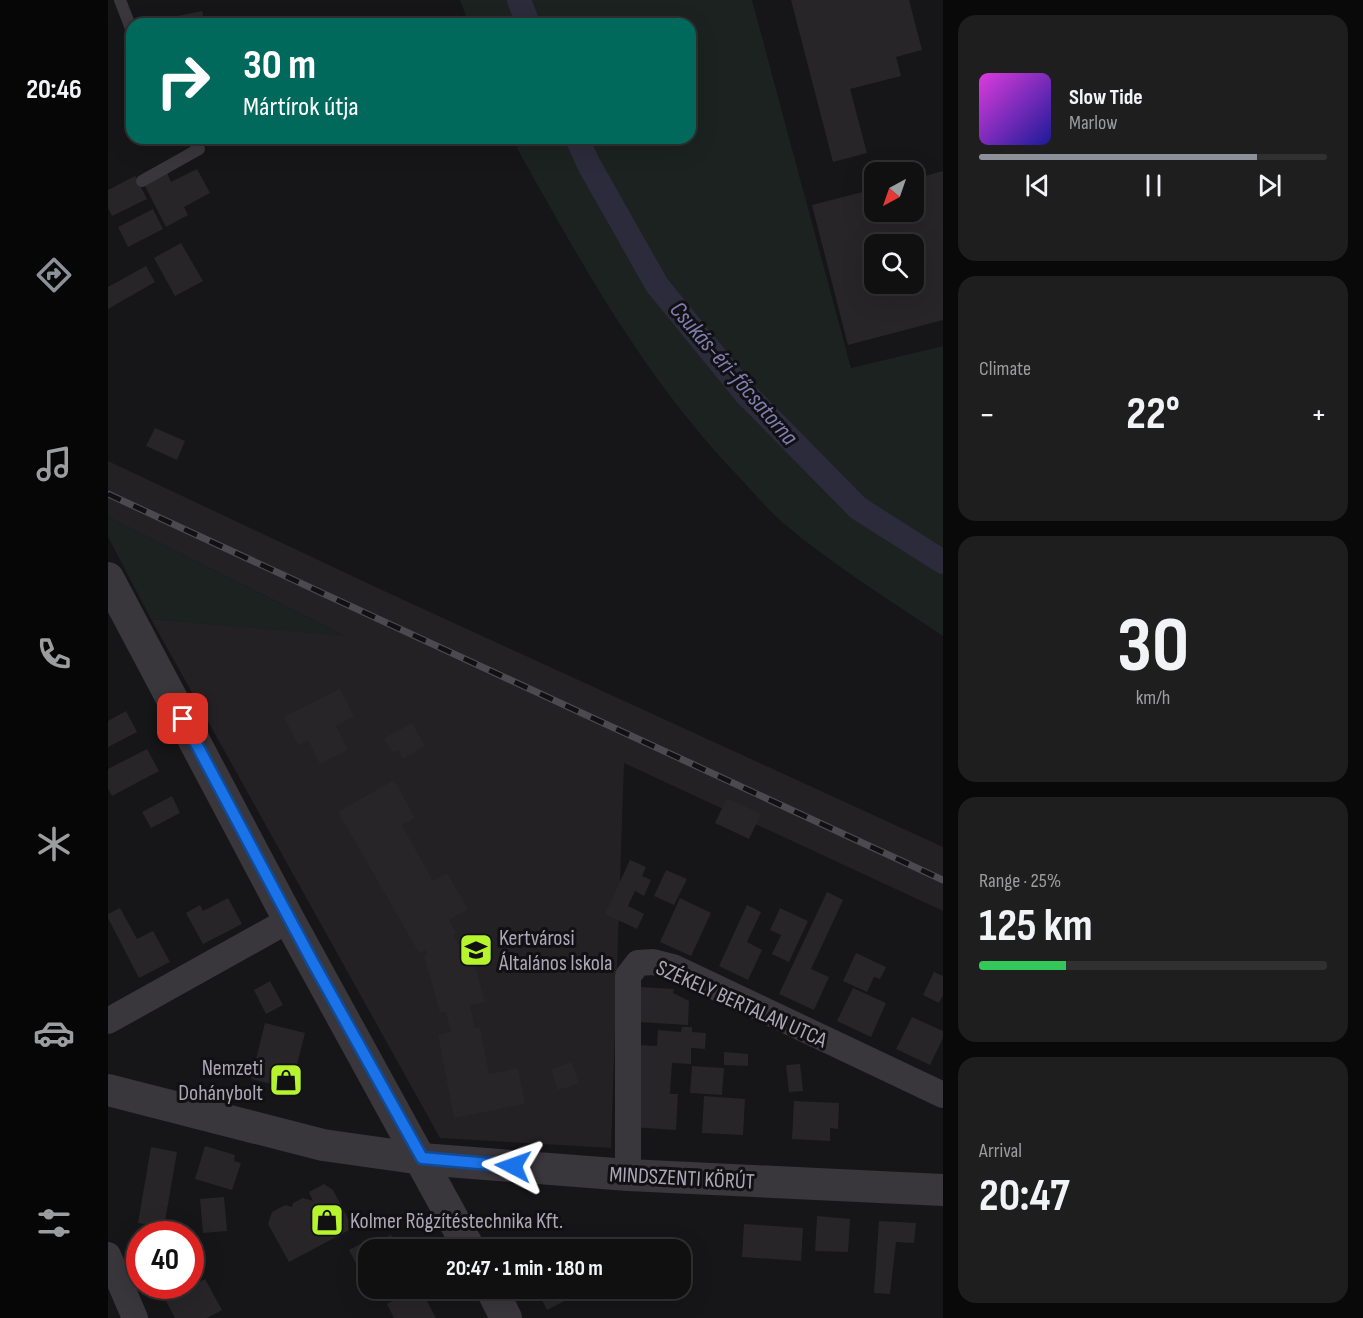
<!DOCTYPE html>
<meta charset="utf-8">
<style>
body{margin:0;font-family:"Sofia Sans Condensed",sans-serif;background:#1e1e1f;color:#f1f3f6;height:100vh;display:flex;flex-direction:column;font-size:22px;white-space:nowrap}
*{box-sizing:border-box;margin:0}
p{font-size:20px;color:#9c9d9f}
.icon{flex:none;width:33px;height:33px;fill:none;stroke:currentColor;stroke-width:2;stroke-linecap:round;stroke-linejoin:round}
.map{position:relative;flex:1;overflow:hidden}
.drawer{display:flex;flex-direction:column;gap:15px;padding:15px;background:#090909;width:420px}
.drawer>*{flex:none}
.hud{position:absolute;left:18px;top:18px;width:570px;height:126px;border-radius:18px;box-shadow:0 6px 24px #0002,0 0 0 2px #303031;background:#00695c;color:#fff;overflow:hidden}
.needle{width:39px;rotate:220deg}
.tools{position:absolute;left:756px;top:162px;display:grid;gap:12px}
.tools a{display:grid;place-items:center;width:60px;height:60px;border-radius:12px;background:#101011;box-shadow:0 6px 24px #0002,0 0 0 2px #303031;font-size:30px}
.speed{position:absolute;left:18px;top:1221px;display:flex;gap:12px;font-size:30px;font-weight:700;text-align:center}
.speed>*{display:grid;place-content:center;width:78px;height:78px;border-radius:50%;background:#101011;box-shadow:0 6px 24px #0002,0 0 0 2px #303031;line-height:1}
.speed .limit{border:9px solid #d22;background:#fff;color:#111}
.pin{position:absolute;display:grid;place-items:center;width:51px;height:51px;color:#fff;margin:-26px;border-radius:12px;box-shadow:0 3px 9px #0006}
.me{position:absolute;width:66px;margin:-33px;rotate:274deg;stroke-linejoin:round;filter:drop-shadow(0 0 4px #0008)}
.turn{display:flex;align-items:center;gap:21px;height:126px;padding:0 18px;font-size:27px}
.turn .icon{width:78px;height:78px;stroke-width:2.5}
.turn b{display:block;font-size:42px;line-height:51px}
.big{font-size:45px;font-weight:700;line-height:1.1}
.drawer .tile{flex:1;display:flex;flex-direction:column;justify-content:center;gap:9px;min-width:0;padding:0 21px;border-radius:18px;background:#1e1e1f}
.drawer .dial{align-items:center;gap:0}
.dial b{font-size:78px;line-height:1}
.song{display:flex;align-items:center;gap:18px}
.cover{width:72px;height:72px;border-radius:9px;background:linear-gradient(135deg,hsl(300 70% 55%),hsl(240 70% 35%))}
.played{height:6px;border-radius:3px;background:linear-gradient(90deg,#8c9099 80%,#303031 80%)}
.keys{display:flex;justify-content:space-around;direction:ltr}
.heat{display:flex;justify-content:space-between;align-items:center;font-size:33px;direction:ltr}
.charge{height:9px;border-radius:4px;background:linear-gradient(90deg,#34c759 25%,#303031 0)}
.trip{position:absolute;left:250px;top:1239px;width:333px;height:60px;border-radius:18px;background:#101011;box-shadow:0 6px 24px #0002,0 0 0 2px #303031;font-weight:700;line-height:60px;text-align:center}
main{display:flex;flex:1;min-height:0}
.tabs{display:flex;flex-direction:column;width:108px;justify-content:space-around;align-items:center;background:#060607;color:#9c9d9f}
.tabs .icon{width:42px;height:42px}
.tabs .current{color:#8c9099}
.tabs b{font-size:27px;color:#f1f3f6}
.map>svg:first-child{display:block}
.built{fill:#232124}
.green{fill:#1b2220}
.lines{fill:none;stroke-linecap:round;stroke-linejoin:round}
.canal{stroke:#2c2b3b;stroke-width:24}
.building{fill:#272528;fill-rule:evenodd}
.service{stroke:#39363c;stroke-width:12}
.minor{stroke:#39363c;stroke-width:26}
.tertiary{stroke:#39363c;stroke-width:32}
.rail-casing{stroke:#4c4951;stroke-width:7}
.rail{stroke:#111012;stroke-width:4.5;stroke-dasharray:14;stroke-linecap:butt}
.route-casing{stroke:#114b97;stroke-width:15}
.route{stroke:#1a73e8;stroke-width:10}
.labels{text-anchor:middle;stroke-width:6;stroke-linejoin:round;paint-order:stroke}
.poi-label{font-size:22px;fill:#aca6b7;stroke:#111012;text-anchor:start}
.street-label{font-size:22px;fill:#aca6b7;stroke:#111012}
.water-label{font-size:24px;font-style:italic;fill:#837db3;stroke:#111012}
</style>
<main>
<nav class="tabs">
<b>20:46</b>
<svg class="icon current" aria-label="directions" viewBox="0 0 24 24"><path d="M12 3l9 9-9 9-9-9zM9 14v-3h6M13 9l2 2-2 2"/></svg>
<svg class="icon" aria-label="music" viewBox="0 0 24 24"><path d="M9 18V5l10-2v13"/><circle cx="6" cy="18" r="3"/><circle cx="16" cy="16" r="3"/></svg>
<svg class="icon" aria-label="phone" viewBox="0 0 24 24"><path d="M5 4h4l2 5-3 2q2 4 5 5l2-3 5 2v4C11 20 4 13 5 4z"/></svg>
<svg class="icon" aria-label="climate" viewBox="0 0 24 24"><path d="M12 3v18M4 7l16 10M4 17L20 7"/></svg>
<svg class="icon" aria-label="car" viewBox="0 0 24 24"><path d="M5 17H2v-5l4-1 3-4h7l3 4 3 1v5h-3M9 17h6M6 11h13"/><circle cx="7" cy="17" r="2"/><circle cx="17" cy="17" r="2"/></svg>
<svg class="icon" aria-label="filters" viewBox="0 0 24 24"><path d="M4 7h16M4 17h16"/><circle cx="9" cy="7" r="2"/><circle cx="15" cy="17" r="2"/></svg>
</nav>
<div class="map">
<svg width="835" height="1318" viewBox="0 0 835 1318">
<rect width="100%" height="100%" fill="#161517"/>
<polygon class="built" points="0,461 274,590 835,847 835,911 516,763 503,1148 332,1138 43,619 235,635 0,517"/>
<g class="green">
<path d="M352 0H644L743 368 835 346V636C781 600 725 565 675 523 659 509 645 492 631 477 537 379 476 268 410 150L406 138H582V24H361Z"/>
<polygon points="0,517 237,636 43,619 0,537"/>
</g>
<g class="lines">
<g class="canal">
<polyline points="411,0 420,24"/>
<polyline points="469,138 480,163 549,285 637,393 750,508 835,562"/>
</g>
</g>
<g class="building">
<polygon points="683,0 801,0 814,50 788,57 793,76 742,89 759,153 725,162"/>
<polygon points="94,11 97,24 61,24 60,18"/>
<polygon points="89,169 102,193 76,207 80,215 58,227 36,184 59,173 63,182"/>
<path d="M835 171V320L740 345 704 205 766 189V212H806V179ZM766 244H806V284H766Z"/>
<polygon points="27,176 39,199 4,216 0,208 0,190"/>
<polygon points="45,209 55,229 20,247 10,227"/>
<polygon points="73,243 95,281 67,296 46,258"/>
<polygon points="38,266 47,282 0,309 0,287"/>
<polygon points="47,428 77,441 69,460 38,446"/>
<polygon points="232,689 246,716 228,726 240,750 212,764 200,740 190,745 176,717"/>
<polygon points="18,711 29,732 0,747 0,721"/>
<polygon points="304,723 317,746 295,759 290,750 285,753 276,738"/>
<polygon points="39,749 51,771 4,796 0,789 0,769"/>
<polygon points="286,780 307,818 294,825 325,881 339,873 360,909 341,920 348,932 345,935 351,946 361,943 377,1002 362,1005 367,1028 372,1027 381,1074 410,1068 417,1104 346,1118 330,1035 343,1032 338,1012 332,1013 316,955 319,954 318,950 311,953 230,812"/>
<polygon points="64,796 72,813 43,828 34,812"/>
<polygon points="619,798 653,814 641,839 607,823"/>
<polygon points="522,860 538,867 534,876 543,880 536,896 527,891 520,906 536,914 529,929 497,914"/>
<polygon points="558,870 579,879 566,905 546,896"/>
<polygon points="719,892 735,900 703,969 721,977 706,1010 671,994"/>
<polygon points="120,898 134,924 95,944 78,913 92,905 95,911"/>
<polygon points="572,898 603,913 583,956 552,942"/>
<polygon points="639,905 653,912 639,942 654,950 640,980 611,966"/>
<polygon points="12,908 29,939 45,931 62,962 31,978 0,918 0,914"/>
<polygon points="672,908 700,921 681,962 664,954 673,935 662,930"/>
<polygon points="748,953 778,967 772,979 766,977 759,992 735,981"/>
<polygon points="826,972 835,976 835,995 831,1003 815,995"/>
<polygon points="162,981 175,1005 158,1014 146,990"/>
<polygon points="532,987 566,989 565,993 581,1001 580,1025 530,1022"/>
<polygon points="745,988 778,1003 763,1037 729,1021"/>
<polygon points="804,1017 835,1031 835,1038 822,1065 788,1049"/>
<polygon points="157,1023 197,1033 183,1089 143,1079"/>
<polygon points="574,1027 584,1027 584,1032 598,1033 597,1049 583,1048 583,1064 564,1063 562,1094 570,1094 568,1130 523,1127 530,1045 549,1046 550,1030 573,1032"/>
<polygon points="616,1052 640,1054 640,1066 616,1065"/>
<polygon points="464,1062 471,1084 450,1090 443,1069"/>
<polygon points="692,1064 695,1091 681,1092 678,1065"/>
<polygon points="584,1066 616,1068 614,1095 582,1093"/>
<polygon points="596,1096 637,1099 635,1135 594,1133"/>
<polygon points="686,1101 731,1103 730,1129 722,1128 722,1141 684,1139"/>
<polygon points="97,1146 127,1155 126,1161 133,1163 124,1190 87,1179"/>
<polygon points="43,1147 69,1152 56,1227 30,1223"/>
<polygon points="216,1184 225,1190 245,1228 181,1262 160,1224 164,1212 177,1205 184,1207 185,1203 195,1198 205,1201 201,1192"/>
<polygon points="116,1197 119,1231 95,1233 92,1199"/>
<polygon points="709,1216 742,1219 740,1252 707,1251"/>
<polygon points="771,1221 808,1223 806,1243 788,1242 782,1294 766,1293"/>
<polygon points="636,1224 695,1228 693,1261 634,1257"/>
<polygon points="283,1235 291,1250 261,1250 261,1288 241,1250 264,1238 267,1243"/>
<polygon points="97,1279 114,1310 99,1318 67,1318 58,1301"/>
<polygon points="308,1288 312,1288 328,1318 286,1318 279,1304"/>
<polygon points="428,1288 467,1288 470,1294 439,1310"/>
</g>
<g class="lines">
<g class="service">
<polyline points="12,0 24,31"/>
<polyline points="34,181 91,149 84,138"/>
</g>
<g class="minor">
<polyline points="0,1021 181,920"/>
<polyline points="520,1175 520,976 530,963 545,962 565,967 835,1095"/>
<polyline points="0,1255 27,1318"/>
</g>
<g class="tertiary">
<polyline points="0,578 181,920 362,1250"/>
<polyline points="0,1090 215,1145 314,1159 520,1175 835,1190"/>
<polyline points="383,1288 398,1318"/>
</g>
<defs>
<polyline id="rail" points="0,494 835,880"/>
</defs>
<use href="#rail" class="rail-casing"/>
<use href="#rail" class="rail"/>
</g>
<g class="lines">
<defs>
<polyline id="route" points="75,719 203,959 314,1158 405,1166"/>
</defs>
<use href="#route" class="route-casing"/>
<use href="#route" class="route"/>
</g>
<defs>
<symbol id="school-square" viewBox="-11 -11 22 22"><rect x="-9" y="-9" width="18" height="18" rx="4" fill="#b6f52e" stroke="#111012"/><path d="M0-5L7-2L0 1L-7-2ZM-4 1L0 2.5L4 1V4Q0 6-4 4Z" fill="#111"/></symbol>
<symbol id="shop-square" viewBox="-11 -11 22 22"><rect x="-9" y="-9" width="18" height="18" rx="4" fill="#b6f52e" stroke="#111012"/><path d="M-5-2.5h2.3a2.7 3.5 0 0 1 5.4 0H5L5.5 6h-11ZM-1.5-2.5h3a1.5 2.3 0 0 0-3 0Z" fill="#111"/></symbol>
</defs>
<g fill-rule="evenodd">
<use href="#school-square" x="349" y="931" width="38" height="38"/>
<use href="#shop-square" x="159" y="1061" width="38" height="38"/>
<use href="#shop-square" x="200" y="1201" width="38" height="38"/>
</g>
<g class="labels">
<g class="poi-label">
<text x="391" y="945">Kertvárosi<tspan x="391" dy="25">Általános Iskola</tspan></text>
<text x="155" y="1075" text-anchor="end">Nemzeti<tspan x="155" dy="25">Dohánybolt</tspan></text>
<text x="242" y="1228">Kolmer Rögzítéstechnika Kft.</text>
</g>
<g class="street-label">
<text transform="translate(634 1003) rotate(24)" y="8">SZÉKELY BERTALAN UTCA</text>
<text transform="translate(574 1177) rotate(3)" y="8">MINDSZENTI KÖRÚT</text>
</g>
<g class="water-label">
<text transform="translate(626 373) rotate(49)" y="8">Csukás-éri-főcsatorna</text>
</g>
</g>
</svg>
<div class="tools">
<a><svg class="needle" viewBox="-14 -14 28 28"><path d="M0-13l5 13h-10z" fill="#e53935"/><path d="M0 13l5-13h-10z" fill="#9c9d9f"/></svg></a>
<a><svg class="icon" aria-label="search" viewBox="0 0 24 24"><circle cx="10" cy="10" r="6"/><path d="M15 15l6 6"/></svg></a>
</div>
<div class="speed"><div class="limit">40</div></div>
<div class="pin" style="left:75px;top:719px;background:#d93025"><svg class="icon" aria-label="arrive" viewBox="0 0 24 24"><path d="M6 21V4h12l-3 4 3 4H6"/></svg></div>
<svg class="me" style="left:405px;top:1166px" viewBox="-20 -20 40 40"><path d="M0-17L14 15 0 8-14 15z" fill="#1a73e8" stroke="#fff" stroke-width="4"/></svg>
<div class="trip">20:47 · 1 min · 180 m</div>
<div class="hud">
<div class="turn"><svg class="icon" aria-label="right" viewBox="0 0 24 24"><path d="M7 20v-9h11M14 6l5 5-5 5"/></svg><div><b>30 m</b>Mártírok útja</div></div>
</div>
</div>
<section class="drawer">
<div class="tile">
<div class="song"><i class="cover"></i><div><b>Slow Tide</b><p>Marlow</p></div></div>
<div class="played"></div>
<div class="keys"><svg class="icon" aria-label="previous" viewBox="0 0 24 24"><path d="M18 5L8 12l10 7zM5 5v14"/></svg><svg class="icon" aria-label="pause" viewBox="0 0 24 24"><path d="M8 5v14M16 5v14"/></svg><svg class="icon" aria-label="next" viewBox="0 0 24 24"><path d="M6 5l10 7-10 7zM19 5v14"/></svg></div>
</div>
<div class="tile"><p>Climate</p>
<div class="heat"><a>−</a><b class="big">22°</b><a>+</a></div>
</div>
<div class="tile dial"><b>30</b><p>km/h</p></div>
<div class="tile"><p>Range · 25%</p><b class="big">125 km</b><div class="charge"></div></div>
<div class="tile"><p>Arrival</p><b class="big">20:47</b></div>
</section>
</main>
